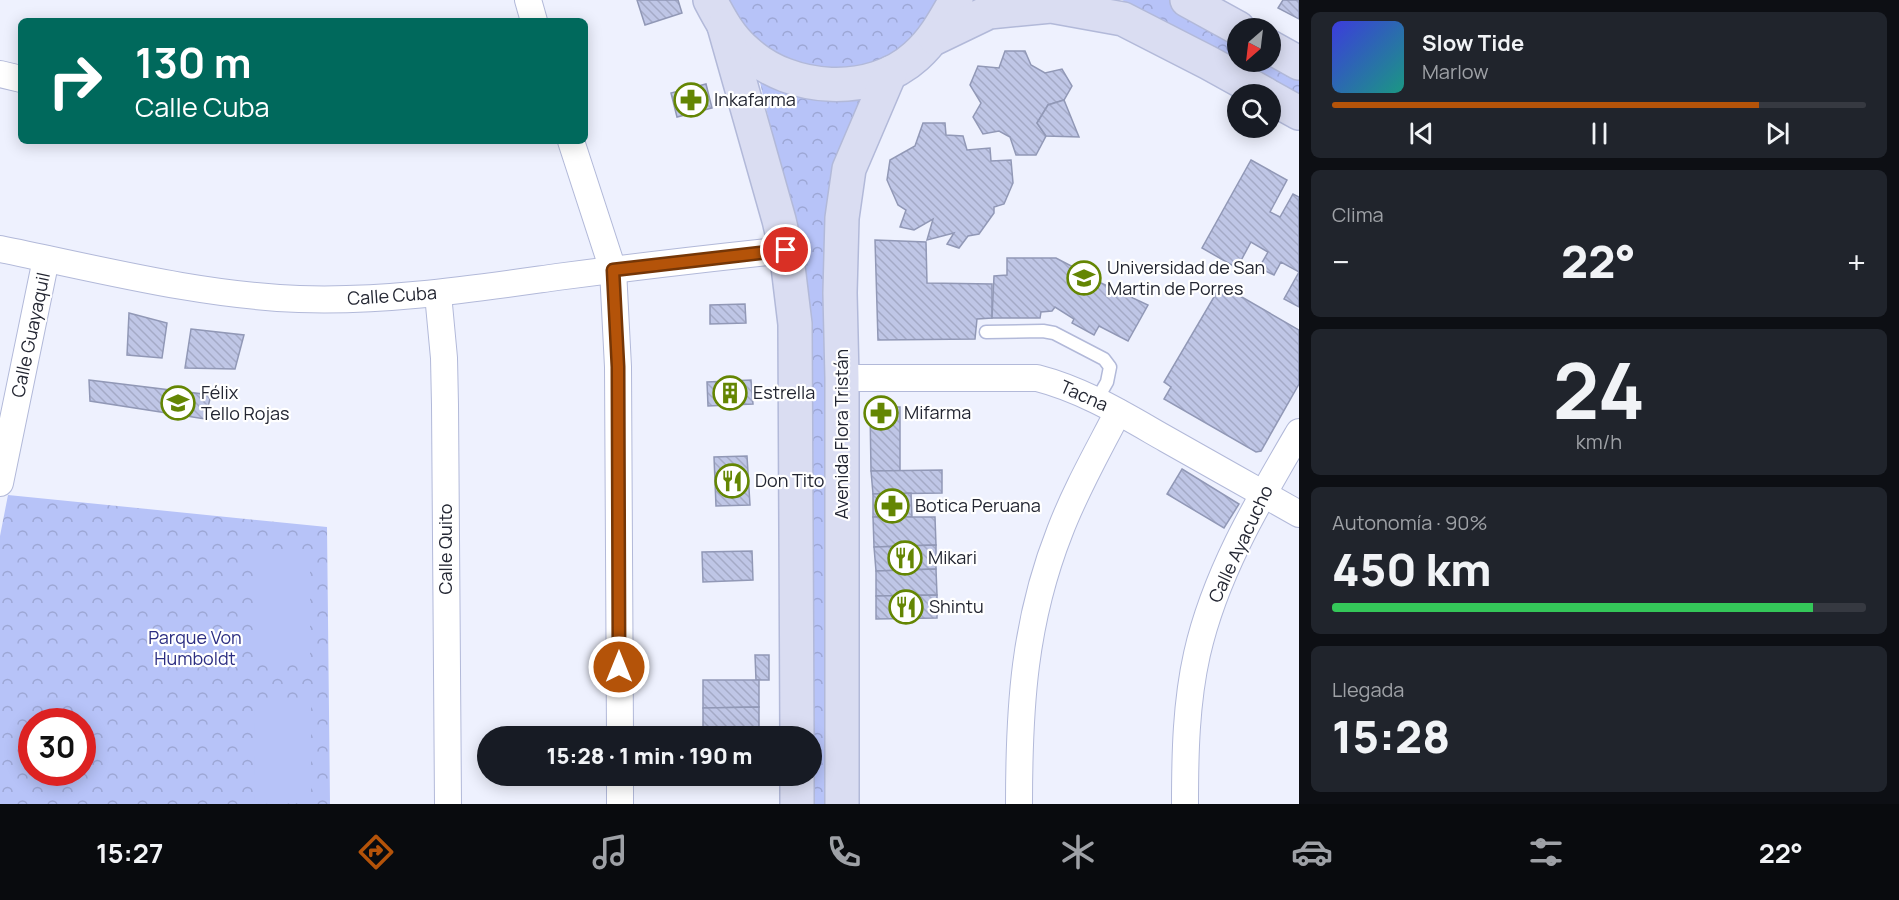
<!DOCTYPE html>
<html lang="es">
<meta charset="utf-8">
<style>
body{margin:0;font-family:Manrope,sans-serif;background:#20242c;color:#f1f3f6;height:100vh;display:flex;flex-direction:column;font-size:22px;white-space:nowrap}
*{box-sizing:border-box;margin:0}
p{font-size:20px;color:#9ea1a6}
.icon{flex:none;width:33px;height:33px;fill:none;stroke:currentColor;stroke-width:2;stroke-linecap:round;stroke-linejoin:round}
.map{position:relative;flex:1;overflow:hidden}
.side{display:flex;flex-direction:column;gap:12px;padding:12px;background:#0d0f14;width:600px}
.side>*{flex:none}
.hud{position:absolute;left:18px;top:18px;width:570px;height:126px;border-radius:9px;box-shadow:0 3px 15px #0003;background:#00695c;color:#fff;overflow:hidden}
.needle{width:39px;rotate:208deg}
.tools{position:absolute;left:1227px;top:18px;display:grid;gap:12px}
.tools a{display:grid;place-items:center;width:54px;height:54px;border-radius:50%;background:#171b24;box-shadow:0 3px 15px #0003;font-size:30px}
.speed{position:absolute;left:18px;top:708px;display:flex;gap:12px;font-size:30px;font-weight:700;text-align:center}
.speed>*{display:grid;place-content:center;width:78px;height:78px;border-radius:50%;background:#171b24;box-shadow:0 3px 15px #0003;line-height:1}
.speed .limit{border:9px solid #d22;background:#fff;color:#111}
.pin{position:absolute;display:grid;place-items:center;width:51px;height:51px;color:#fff;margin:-26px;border:3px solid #fff;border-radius:50%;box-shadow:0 2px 6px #0007}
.me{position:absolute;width:66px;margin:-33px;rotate:0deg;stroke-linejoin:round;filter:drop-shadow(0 0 4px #0008)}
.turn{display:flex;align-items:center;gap:21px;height:126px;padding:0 18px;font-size:27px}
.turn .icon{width:78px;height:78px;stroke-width:2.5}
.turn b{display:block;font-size:42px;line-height:51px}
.big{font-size:45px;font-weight:800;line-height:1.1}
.side .tile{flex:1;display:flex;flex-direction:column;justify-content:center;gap:9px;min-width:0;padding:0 21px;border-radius:9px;background:#20242c}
.side .dial{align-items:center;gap:0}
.dial b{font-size:78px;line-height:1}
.song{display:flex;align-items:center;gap:18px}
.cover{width:72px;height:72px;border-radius:9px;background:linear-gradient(135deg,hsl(240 70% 55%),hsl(170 70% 35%))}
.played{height:6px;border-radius:3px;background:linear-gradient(90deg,#b45309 80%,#363941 80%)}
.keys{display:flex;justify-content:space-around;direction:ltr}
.heat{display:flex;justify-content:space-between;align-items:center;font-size:33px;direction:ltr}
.charge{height:9px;border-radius:4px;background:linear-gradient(90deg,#34c759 90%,#363941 0)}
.trip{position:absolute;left:477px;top:726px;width:345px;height:60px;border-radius:30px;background:#171b24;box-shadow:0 3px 15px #0003;font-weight:800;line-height:60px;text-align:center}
.tab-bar{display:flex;height:96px;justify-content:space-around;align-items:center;background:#090b0e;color:#9ea1a6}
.tab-bar .icon{width:42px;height:42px}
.tab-bar .selected{color:#b45309}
.tab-bar b{font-size:27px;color:#f1f3f6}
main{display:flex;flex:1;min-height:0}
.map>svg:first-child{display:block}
.forest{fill:url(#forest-crowns);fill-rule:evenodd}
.garden{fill:#b7c3f8}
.building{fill:url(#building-back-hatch);stroke:#9198b6;stroke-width:1.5}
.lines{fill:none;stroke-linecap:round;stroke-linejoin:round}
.service-casing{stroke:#b2b9d9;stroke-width:15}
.minor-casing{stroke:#b2b9d9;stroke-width:28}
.secondary-casing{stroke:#b2b9d9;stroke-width:36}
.service{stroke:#fff;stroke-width:12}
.minor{stroke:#fff;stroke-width:26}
.secondary{stroke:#daddf2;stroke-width:33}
.route-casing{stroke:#753606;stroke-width:15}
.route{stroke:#b45309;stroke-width:10}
.labels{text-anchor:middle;stroke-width:4.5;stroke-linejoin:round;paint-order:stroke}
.poi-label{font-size:18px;fill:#232632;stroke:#fff;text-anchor:start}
.street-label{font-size:18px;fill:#232632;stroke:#fff}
.park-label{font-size:18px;fill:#2c2e82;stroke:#fff}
</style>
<main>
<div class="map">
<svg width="1299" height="804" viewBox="0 0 1299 804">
<defs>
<pattern id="forest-crowns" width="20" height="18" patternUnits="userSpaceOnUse" patternTransform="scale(1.5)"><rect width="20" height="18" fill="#b7c3f8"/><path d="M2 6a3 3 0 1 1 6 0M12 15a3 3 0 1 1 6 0" fill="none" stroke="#9da7d5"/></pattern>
<pattern id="building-back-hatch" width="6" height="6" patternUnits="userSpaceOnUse" patternTransform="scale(1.5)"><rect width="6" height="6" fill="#bfc6e6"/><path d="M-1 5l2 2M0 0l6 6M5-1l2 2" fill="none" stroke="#a4aac6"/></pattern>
</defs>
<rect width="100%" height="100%" fill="#eef1fe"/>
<g class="forest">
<polygon points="723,0 943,0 930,25 877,66 809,71 749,40"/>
<polygon points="1122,0 1169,0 1237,39 1237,60"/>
<polygon points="1240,62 1270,62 1299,74 1299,95"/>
<polygon points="756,65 790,90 830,101 872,93 847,141 831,804 809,804 812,736 796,237"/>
<path d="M8 495 327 527 330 804H0V536ZM32 722H82V772H32Z"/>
</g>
<g class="garden">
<rect x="254" y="557" width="56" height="105"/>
<polygon points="254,699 311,699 311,803 255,804"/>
</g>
<g class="building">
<polygon points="637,0 678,0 682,13 645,25"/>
<polygon points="1283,0 1299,0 1299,19 1278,8"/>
<polygon points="1005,51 1025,51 1031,65 1045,73 1062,69 1072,86 1064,100 1048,105 1037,123 1046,136 1036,155 1016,155 1010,137 999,131 983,134 973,117 981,103 970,85 978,66 999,68"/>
<polygon points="706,84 712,108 677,117 671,93"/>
<polygon points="1064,100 1079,137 1046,136 1037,123 1048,105"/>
<polygon points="923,123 945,123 946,135 963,136 967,150 990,148 991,161 1011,160 1013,183 1004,204 994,207 994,213 979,234 968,236 959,248 947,244 954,233 927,240 933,219 914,230 900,227 906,210 898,205 887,180 890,160 915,146"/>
<polygon points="1251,160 1287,180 1270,212 1280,217 1293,194 1299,197 1299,272 1281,262 1274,275 1259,268 1268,252 1251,242 1237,268 1202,248"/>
<polygon points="875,240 926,242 927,283 992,284 992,318 977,319 975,339 878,340"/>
<polygon points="1007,258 1056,258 1077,269 1077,280 1094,290 1099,282 1148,305 1128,341 1099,326 1094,335 1072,323 1074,319 1055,307 1052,311 1041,312 1040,318 992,318 994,276 1007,275"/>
<polygon points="1299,272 1299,307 1284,299"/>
<polygon points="1221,285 1299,330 1299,384 1261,451 1256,452 1164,399 1171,387 1164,382"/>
<polygon points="745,304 746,323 710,324 710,305"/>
<polygon points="129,313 167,323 162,358 127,355"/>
<polygon points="191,329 244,335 235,369 185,368"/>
<polygon points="89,380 211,395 205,419 90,401"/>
<polygon points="751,380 753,404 708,406 707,382"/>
<polygon points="870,407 900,407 900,471 871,471"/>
<polygon points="747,456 750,505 716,506 714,457"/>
<polygon points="1182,469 1239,504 1224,528 1167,494"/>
<polygon points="942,470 942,493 873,494 871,471"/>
<polygon points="911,493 912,517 873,517 873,494"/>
<polygon points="873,517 935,517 936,545 874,547"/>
<polygon points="936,545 936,569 876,571 874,547"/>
<polygon points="752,551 753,580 703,582 702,552"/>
<polygon points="936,569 937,595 876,596 876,571"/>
<polygon points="937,595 937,618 876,619 876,596"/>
<polygon points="755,655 769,655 769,680 756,680"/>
<polygon points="703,680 759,680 759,707 703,708"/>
<polygon points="759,707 759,735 703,735 703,708"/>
<rect x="703" y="735" width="56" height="1"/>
</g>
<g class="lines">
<defs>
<polyline id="service" points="986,332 1043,331 1054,333 1104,359 1110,367 1107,382 1096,401"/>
<g id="minor">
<polyline points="528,0 534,21"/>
<polyline points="0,74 21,79"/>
<polyline points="571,141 613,270 618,367 620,736"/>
<path d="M0 249C99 269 198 295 299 299 386 302 471 289 557 277 633 267 710 258 786 250"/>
<polyline points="438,294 444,358 445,405 448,804"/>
<path d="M842 378H1037C1084 390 1124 415 1166 439 1210 464 1255 489 1299 514"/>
<polyline points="0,483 46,259"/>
<polyline points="620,776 620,804"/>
<path d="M1019 804C1019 707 1024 622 1060 531 1076 489 1098 451 1118 412"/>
<path d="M1185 804C1185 754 1186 703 1197 654 1215 574 1258 502 1299 432"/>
</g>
<g id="secondary">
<path d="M710 0C720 19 730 38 747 52 791 92 871 97 916 56 934 40 944 21 956 0"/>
<polyline points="1187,0 1238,28"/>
<polyline points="724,26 779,220 786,250 795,324 797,736"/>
<polyline points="935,38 989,12 1051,6 1123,19 1209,63 1265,94"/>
<polyline points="1270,47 1299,63"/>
<polyline points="1270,97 1299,113"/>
<polyline points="797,776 797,804"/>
<polyline points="842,804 842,378 840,293 842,218 849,169 890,73"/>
</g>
</defs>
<use href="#service" class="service-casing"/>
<use href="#minor" class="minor-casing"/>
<use href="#secondary" class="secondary-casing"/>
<use href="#service" class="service"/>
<use href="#minor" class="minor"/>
<use href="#secondary" class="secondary"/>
</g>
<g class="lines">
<defs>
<polyline id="route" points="619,667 618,367 613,270 786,250"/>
</defs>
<use href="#route" class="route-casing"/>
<use href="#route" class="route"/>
</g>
<defs>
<symbol id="pharmacy-ring" viewBox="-11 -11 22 22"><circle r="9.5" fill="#fff" stroke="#648603" stroke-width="1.5"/><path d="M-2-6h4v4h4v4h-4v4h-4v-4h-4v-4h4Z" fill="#648603"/></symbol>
<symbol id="university-ring" viewBox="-11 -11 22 22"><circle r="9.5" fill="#fff" stroke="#648603" stroke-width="1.5"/><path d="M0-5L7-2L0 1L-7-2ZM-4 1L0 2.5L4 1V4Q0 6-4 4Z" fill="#648603"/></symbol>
<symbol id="building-ring" viewBox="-11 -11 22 22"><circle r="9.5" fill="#fff" stroke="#648603" stroke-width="1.5"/><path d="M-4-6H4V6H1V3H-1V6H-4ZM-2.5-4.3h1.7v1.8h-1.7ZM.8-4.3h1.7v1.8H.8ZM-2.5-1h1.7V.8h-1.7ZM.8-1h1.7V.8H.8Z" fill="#648603"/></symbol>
<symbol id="school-ring" viewBox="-11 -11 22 22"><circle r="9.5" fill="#fff" stroke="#648603" stroke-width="1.5"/><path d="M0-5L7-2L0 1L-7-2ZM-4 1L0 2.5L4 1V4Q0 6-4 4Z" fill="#648603"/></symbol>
<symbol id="restaurant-ring" viewBox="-11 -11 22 22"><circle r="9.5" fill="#fff" stroke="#648603" stroke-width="1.5"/><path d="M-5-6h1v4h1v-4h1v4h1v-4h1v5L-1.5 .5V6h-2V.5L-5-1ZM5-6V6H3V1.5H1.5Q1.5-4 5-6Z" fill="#648603"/></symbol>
</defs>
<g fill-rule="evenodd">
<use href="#pharmacy-ring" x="672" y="81" width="38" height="38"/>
<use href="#university-ring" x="1065" y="259" width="38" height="38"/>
<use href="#building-ring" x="711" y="374" width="38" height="38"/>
<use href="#school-ring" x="159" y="384" width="38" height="38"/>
<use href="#pharmacy-ring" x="862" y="394" width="38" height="38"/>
<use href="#restaurant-ring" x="713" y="462" width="38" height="38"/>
<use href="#pharmacy-ring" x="873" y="487" width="38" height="38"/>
<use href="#restaurant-ring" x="886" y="539" width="38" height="38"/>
<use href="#restaurant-ring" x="887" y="588" width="38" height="38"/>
</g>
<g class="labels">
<g class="poi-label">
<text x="714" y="106">Inkafarma</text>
<text x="1107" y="274">Universidad de San<tspan x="1107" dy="21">Martin de Porres</tspan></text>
<text x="201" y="399">Félix<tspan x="201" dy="21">Tello Rojas</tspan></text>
<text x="753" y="399">Estrella</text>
<text x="904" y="419">Mifarma</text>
<text x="755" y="487">Don Tito</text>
<text x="915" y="512">Botica Peruana</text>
<text x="928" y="564">Mikari</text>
<text x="929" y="613">Shintu</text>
</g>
<g class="street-label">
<text transform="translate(392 296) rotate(-4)" y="6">Calle Cuba</text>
<text transform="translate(31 335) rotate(-78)" y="6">Calle Guayaquil</text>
<text transform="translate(1084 396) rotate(24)" y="6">Tacna</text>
<text transform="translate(842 434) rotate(-90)" y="6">Avenida Flora Tristán</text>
<text transform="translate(1241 544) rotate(-65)" y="6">Calle Ayacucho</text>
<text transform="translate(446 549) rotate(-90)" y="6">Calle Quito</text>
</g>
<g class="park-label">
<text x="195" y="644">Parque Von<tspan x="195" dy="21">Humboldt</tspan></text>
</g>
</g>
</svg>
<div class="tools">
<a><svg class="needle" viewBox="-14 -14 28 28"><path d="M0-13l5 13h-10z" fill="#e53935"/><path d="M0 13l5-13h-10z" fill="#9ea1a6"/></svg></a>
<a><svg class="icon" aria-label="search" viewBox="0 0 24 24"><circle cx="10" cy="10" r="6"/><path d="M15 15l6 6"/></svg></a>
</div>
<div class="speed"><div class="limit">30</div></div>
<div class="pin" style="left:786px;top:250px;background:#d93025"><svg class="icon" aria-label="arrive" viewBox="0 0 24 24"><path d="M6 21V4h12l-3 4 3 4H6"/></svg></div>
<svg class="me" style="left:619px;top:667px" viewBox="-20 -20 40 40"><circle r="17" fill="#b45309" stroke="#fff" stroke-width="3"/><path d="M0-11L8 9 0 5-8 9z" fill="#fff"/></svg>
<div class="trip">15:28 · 1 min · 190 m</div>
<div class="hud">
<div class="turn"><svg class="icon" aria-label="right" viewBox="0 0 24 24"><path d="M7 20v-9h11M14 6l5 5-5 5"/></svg><div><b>130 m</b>Calle Cuba</div></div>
</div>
</div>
<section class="side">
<div class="tile">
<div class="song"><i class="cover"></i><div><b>Slow Tide</b><p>Marlow</p></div></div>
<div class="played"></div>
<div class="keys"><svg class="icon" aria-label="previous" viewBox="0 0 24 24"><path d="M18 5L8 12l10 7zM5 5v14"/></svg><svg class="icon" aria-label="pause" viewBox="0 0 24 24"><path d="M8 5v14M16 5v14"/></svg><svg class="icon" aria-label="next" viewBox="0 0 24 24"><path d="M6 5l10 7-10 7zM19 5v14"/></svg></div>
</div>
<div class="tile"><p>Clima</p>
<div class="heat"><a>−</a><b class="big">22°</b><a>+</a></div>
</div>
<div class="tile dial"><b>24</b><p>km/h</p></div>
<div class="tile"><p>Autonomía · 90%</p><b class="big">450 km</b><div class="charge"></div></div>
<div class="tile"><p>Llegada</p><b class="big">15:28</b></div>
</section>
</main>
<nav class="tab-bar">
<b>15:27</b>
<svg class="icon selected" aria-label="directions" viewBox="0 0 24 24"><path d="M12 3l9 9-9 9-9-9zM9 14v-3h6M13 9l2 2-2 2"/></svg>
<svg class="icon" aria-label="music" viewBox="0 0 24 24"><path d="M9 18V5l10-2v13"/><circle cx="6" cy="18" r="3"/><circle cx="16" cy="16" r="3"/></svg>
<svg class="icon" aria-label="phone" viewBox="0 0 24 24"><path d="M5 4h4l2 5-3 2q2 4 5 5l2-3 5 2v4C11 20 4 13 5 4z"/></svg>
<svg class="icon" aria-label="climate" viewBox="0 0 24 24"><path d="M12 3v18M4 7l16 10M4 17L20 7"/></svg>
<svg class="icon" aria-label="car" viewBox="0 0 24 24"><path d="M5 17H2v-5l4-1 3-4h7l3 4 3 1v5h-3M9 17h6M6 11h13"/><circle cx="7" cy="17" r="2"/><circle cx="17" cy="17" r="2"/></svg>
<svg class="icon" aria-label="filters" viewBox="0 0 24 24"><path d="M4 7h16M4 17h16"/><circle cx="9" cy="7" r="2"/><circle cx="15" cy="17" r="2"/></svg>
<b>22°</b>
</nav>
